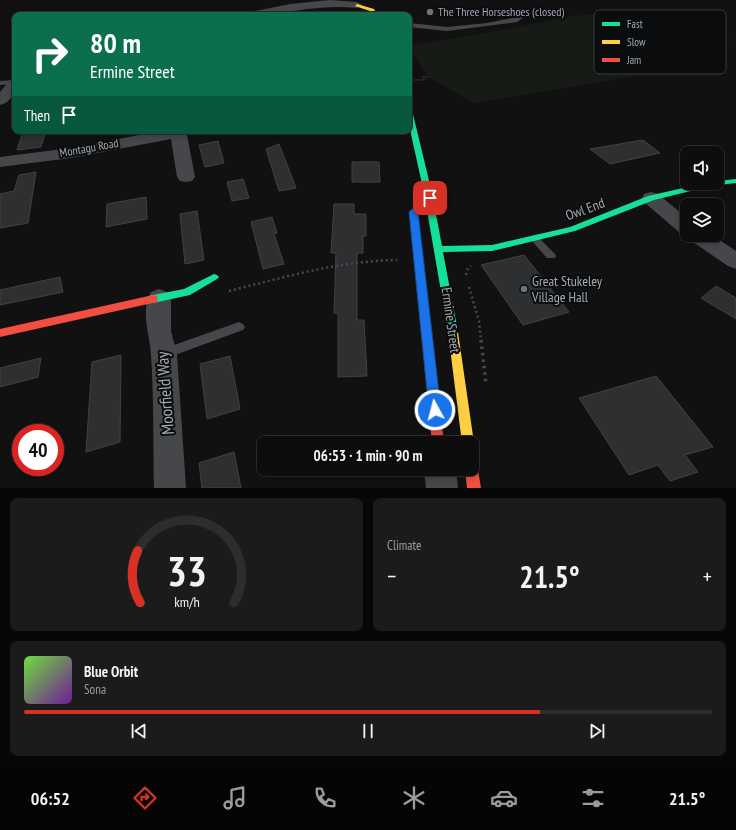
<!DOCTYPE html>
<meta charset="utf-8">
<style>
body{margin:0;font-family:"PT Sans Narrow",sans-serif;background:#1b1b1b;color:#f1f3f6;height:100vh;display:flex;flex-direction:column;font-size:15px;white-space:nowrap}
*{box-sizing:border-box;margin:0}
p{font-size:13px;color:#9a9c9d}
.icon{flex:none;width:22px;height:22px;fill:none;stroke:currentColor;stroke-width:2;stroke-linecap:round;stroke-linejoin:round}
.map{position:relative;height:488px;overflow:hidden}
.panel{display:flex;flex-direction:column;gap:10px;padding:10px;background:#070707;flex:1}
.panel>*{flex:none}
.hud{position:absolute;left:12px;top:12px;width:400px;height:122px;border-radius:8px;box-shadow:0 2px 6px #0003,0 0 0 1px #2d2d2e;background:#0b6e4f;color:#fff;overflow:hidden}
.buttons{position:absolute;left:680px;top:146px;display:grid;gap:8px}
.buttons a{display:grid;place-items:center;width:44px;height:44px;border-radius:8px;background:#0d0d0d;box-shadow:0 2px 6px #0003,0 0 0 1px #2d2d2e;font-size:20px}
.speed{position:absolute;left:12px;top:424px;display:flex;gap:8px;font-size:20px;font-weight:700;text-align:center}
.speed>*{display:grid;place-content:center;width:52px;height:52px;border-radius:50%;background:#0d0d0d;box-shadow:0 2px 6px #0003,0 0 0 1px #2d2d2e;line-height:1}
.speed .limit{border:6px solid #d22;background:#fff;color:#111}
.pin{position:absolute;display:grid;place-items:center;width:34px;height:34px;color:#fff;margin:-17px;border-radius:8px;box-shadow:0 2px 6px #0006}
.me{position:absolute;width:44px;margin:-22px;rotate:353deg;stroke-linejoin:round;filter:drop-shadow(0 0 3px #0008)}
.turn{display:flex;align-items:center;gap:14px;height:84px;padding:0 12px;font-size:18px}
.turn .icon{width:52px;height:52px;stroke-width:2.5}
.turn b{display:block;font-size:28px;line-height:34px}
.then{display:flex;align-items:center;height:38px;padding:0 12px;background:#0003;gap:8px;font-size:15px}
.big{font-size:30px;font-weight:700;line-height:1.1}
.panel .widget{flex:1;display:flex;flex-direction:column;justify-content:center;gap:6px;min-width:0;padding:0 14px;border-radius:8px;background:#1b1b1b}
.panel .dial{align-items:center;gap:0}
.dial svg{height:104px;overflow:visible;fill:none;stroke:#2d2d2e;stroke-width:7;stroke-linecap:round;text-anchor:middle}
.dial text{fill:#f1f3f6;stroke:none}
.song{display:flex;align-items:center;gap:12px}
.cover{width:48px;height:48px;border-radius:6px;background:linear-gradient(135deg,hsl(100 70% 55%),hsl(280 70% 35%))}
.played{height:4px;border-radius:2px;background:linear-gradient(90deg,#d93025 75%,#2d2d2e 75%)}
.keys{display:flex;justify-content:space-around;direction:ltr}
.heat{display:flex;justify-content:space-between;align-items:center;font-size:22px;direction:ltr}
.panel .tiles{flex:1;display:grid;gap:10px;grid-template-columns:1fr 1fr}
.widget:last-child{grid-column:span 2}
.trip{position:absolute;left:257px;top:436px;width:222px;height:40px;border-radius:8px;background:#0d0d0d;box-shadow:0 2px 6px #0003,0 0 0 1px #2d2d2e;font-weight:700;line-height:40px;text-align:center}
.tab-bar{display:flex;height:64px;justify-content:space-around;align-items:center;background:#050505;color:#9a9c9d}
.tab-bar .icon{width:28px;height:28px}
.tab-bar .on{color:#d93025}
.tab-bar b{font-size:18px;color:#f1f3f6}
.map>svg:first-child{display:block}
.green{fill:#161b16}
.building{fill:#2e2f31;stroke:#404244}
.lines{fill:none;stroke-linecap:round;stroke-linejoin:round}
.path-far2{stroke:#47494c;stroke-width:1.5;stroke-dasharray:1 1.5;stroke-linecap:butt}
.path-far1{stroke:#47494c;stroke-width:2.5;stroke-dasharray:2 3;stroke-linecap:butt}
.path{stroke:#47494c;stroke-width:3.5;stroke-dasharray:2.5 4;stroke-linecap:butt}
.lane{fill:#46474a;fill-rule:evenodd}
.street{fill:#46474a;fill-rule:evenodd}
.fast{fill:#16e098;fill-rule:evenodd}
.slow{fill:#ffcf43;fill-rule:evenodd}
.jam{fill:#f24e42;fill-rule:evenodd}
.route{fill:#1a73e8;stroke:#114b97}
.poi-dot{fill:#6f747a;stroke:#0b0c0d;stroke-width:1.5}
.labels{text-anchor:middle;stroke-width:4;stroke-linejoin:round;paint-order:stroke}
.far-poi-label{font-size:12px;fill:#a2a9b2;stroke:#0b0c0d;text-anchor:start}
.far-street-label{font-size:12px;fill:#a2a9b2;stroke:#0b0c0d}
.street-label{font-size:14px;fill:#a2a9b2;stroke:#0b0c0d}
.poi-label{font-size:14px;fill:#a2a9b2;stroke:#0b0c0d;text-anchor:start}
.near-street-label{font-size:17px;fill:#a2a9b2;stroke:#0b0c0d}
.key{fill:#0b0c0d;stroke:#383b3f;stroke-width:1}
.key-label{font-size:11px;fill:#a2a9b2}
</style>
<div class="map">
<svg width="736" height="488" viewBox="0 0 736 488">
<rect width="100%" height="100%" fill="#111"/>
<polygon class="green" points="629,10 731,40 700,56 664,71 474,103 428,77 409,47 409,45 497,31 574,16"/>
<g class="building">
<polygon points="33,131 46,131 41,147 17,150 23,132"/>
<polygon points="643,140 660,153 610,164 590,149"/>
<polygon points="218,141 224,163 205,167 199,145"/>
<polygon points="279,144 296,188 279,191 266,149"/>
<polygon points="352,162 379,162 380,182 352,182"/>
<polygon points="36,172 28,223 0,228 0,194 14,191 19,175"/>
<polygon points="243,179 249,198 232,201 227,182"/>
<polygon points="146,197 147,219 106,227 107,204"/>
<polygon points="334,204 354,204 354,214 366,214 366,236 363,236 363,253 357,253 357,320 364,320 367,376 338,377 338,313 334,313 336,253 331,253"/>
<polygon points="197,211 204,260 185,264 180,214"/>
<polygon points="272,217 277,233 274,234 284,264 263,269 251,222"/>
<polygon points="524,255 569,312 523,325 481,265"/>
<polygon points="60,277 63,292 0,305 0,290"/>
<polygon points="716,286 736,298 736,319 701,298"/>
<polygon points="121,355 120,442 86,452 92,362"/>
<polygon points="230,356 240,409 207,419 200,364"/>
<polygon points="41,358 38,377 0,387 0,368"/>
<polygon points="656,376 713,447 685,455 698,472 670,481 658,465 629,475 579,398"/>
<polygon points="234,452 241,488 202,488 199,463"/>
</g>
<g class="lines">
<polyline class="path-far2" points="409,80 424,80 423,77 428,77"/>
<g class="path-far1">
<polyline points="466,275 468,268 471,266"/>
<polyline points="469,287 479,321 481,341"/>
<path d="M229 291C285 277 339 261 397 260"/>
</g>
<polyline class="path" points="481,340 486,384"/>
<g class="lane">
<polygon points="509,9 524,17 517,22 447,31 409,27 409,23 447,27 487,23 518,17 507,11"/>
<polygon points="15,80 15,84 0,85 0,81"/>
<polygon points="534,235 537,236 555,254 556,256 555,258 547,258 531,240 529,238"/>
<polygon points="239,322 243,324 245,327 243,330 164,359 160,358 158,354 160,350"/>
</g>
<g class="street">
<path d="M330 0 357 2 362 5 357 8C319 4 283 15 245 15L250 12 290 4Z"/>
<path d="M15 79C15 90 13 102 0 105V92L10 80Z"/>
<polygon points="160,131 193,131 191,134 187,135 195,177 192,181 186,182 180,181 177,177 171,139 71,158 0,167 0,157 71,148"/>
<polygon points="651,192 658,194 687,218 687,235 712,235 736,251 736,269 728,266 690,240 687,235 680,233 644,202 642,198 644,194"/>
<path d="M159 289 167 292 171 298V331L177 354 186 488H154C153 444 154 399 151 355 150 335 140 311 151 292Z"/>
<polygon points="424,469 456,469 458,488 426,488"/>
</g>
<g class="fast">
<polygon points="409,108 412,110 432,193 442,246 492,245 570,227 648,196 705,183 717,183 717,181 736,179 736,183 711,186 654,200 575,231 492,251 443,252 458,332 457,335 453,336 449,335 448,332 424,193 409,125"/>
<polygon points="214,274 217,275 219,277 217,279 190,295 153,303 149,302 148,299 149,296 153,295 184,289"/>
</g>
<g class="slow">
<polygon points="357,4 374,9 377,15 373,15 370,11 355,6"/>
<polygon points="453,328 457,329 458,332 474,443 472,448 472,443 462,443 448,332 449,329"/>
</g>
<g class="jam">
<polygon points="427,196 430,196 434,198 417,213 444,443 432,443 409,212"/>
<polygon points="153,295 157,296 158,299 157,302 0,337 0,329"/>
<polygon points="472,462 477,464 481,488 467,488 465,469 472,469"/>
</g>
</g>
<polygon class="route" points="427,196 433,196 434,198 418,212 441,410 439,414 435,415 431,414 429,410 409,212"/>
<g class="poi-dot">
<circle cx="430" cy="12" r="4"/>
<circle cx="524" cy="289" r="4"/>
</g>
<g class="labels">
<g class="far-poi-label">
<text x="438" y="16">The Three Horseshoes (closed)</text>
</g>
<g class="far-street-label">
<text transform="translate(89 148) rotate(-10)" y="4">Montagu Road</text>
</g>
<g class="street-label">
<text transform="translate(585 209) rotate(-20)" y="5">Owl End</text>
<text transform="translate(451 320) rotate(82)" y="5">Ermine Street</text>
</g>
<g class="poi-label">
<text x="532" y="286">Great Stukeley<tspan x="532" dy="16">Village Hall</tspan></text>
</g>
<g class="near-street-label">
<text transform="translate(165 393) rotate(-94)" y="6">Moorfield Way</text>
</g>
</g>
<rect x="594" y="10" width="132" height="64" rx="6" class="key"/>
<rect x="602" y="22" width="18" height="4" fill="#16e098"/>
<rect x="602" y="40" width="18" height="4" fill="#ffcf43"/>
<rect x="602" y="58" width="18" height="4" fill="#f24e42"/>
<g class="key-label">
<text x="627" y="28">Fast</text>
<text x="627" y="46">Slow</text>
<text x="627" y="64">Jam</text>
</g>
</svg>
<div class="buttons">
<a><svg class="icon" aria-label="sound" viewBox="0 0 24 24"><path d="M4 9h4l5-4v14l-5-4H4zM17 9q2 3 0 6"/></svg></a>
<a><svg class="icon" aria-label="layers" viewBox="0 0 24 24"><path d="M12 4l9 5-9 5-9-5zM3 14l9 5 9-5"/></svg></a>
</div>
<div class="speed"><div class="limit">40</div></div>
<div class="pin" style="left:430px;top:198px;background:#d93025"><svg class="icon" aria-label="arrive" viewBox="0 0 24 24"><path d="M6 21V4h12l-3 4 3 4H6"/></svg></div>
<svg class="me" style="left:435px;top:410px" viewBox="-20 -20 40 40"><circle r="17" fill="#1a73e8" stroke="#fff" stroke-width="3"/><path d="M0-11L8 9 0 5-8 9z" fill="#fff"/></svg>
<div class="trip">06:53 · 1 min · 90 m</div>
<div class="hud">
<div class="turn"><svg class="icon" aria-label="right" viewBox="0 0 24 24"><path d="M7 20v-9h11M14 6l5 5-5 5"/></svg><div><b>80 m</b>Ermine Street</div></div>
<div class="then">Then<svg class="icon" aria-label="arrive" viewBox="0 0 24 24"><path d="M6 21V4h12l-3 4 3 4H6"/></svg></div>
</div>
</div>
<section class="panel">
<div class="tiles">
<div class="widget dial"><svg viewBox="0 0 100 80">
<path d="M14 69A42 42 0 1 1 86 69"/>
<path d="M14 69A42 42 0 0 1 12 29" stroke="#d93025"/>
<text x="50" y="56" font-size="32" font-weight="700">33</text>
<text x="50" y="72" font-size="11">km/h</text>
</svg></div>
<div class="widget"><p>Climate</p>
<div class="heat"><a>−</a><b class="big">21.5°</b><a>+</a></div>
</div>
<div class="widget">
<div class="song"><i class="cover"></i><div><b>Blue Orbit</b><p>Sona</p></div></div>
<div class="played"></div>
<div class="keys"><svg class="icon" aria-label="previous" viewBox="0 0 24 24"><path d="M18 5L8 12l10 7zM5 5v14"/></svg><svg class="icon" aria-label="pause" viewBox="0 0 24 24"><path d="M8 5v14M16 5v14"/></svg><svg class="icon" aria-label="next" viewBox="0 0 24 24"><path d="M6 5l10 7-10 7zM19 5v14"/></svg></div>
</div>
</div>
</section>
<nav class="tab-bar">
<b>06:52</b>
<svg class="icon on" aria-label="directions" viewBox="0 0 24 24"><path d="M12 3l9 9-9 9-9-9zM9 14v-3h6M13 9l2 2-2 2"/></svg>
<svg class="icon" aria-label="music" viewBox="0 0 24 24"><path d="M9 18V5l10-2v13"/><circle cx="6" cy="18" r="3"/><circle cx="16" cy="16" r="3"/></svg>
<svg class="icon" aria-label="phone" viewBox="0 0 24 24"><path d="M5 4h4l2 5-3 2q2 4 5 5l2-3 5 2v4C11 20 4 13 5 4z"/></svg>
<svg class="icon" aria-label="climate" viewBox="0 0 24 24"><path d="M12 3v18M4 7l16 10M4 17L20 7"/></svg>
<svg class="icon" aria-label="car" viewBox="0 0 24 24"><path d="M5 17H2v-5l4-1 3-4h7l3 4 3 1v5h-3M9 17h6M6 11h13"/><circle cx="7" cy="17" r="2"/><circle cx="17" cy="17" r="2"/></svg>
<svg class="icon" aria-label="filters" viewBox="0 0 24 24"><path d="M4 7h16M4 17h16"/><circle cx="9" cy="7" r="2"/><circle cx="15" cy="17" r="2"/></svg>
<b>21.5°</b>
</nav>
